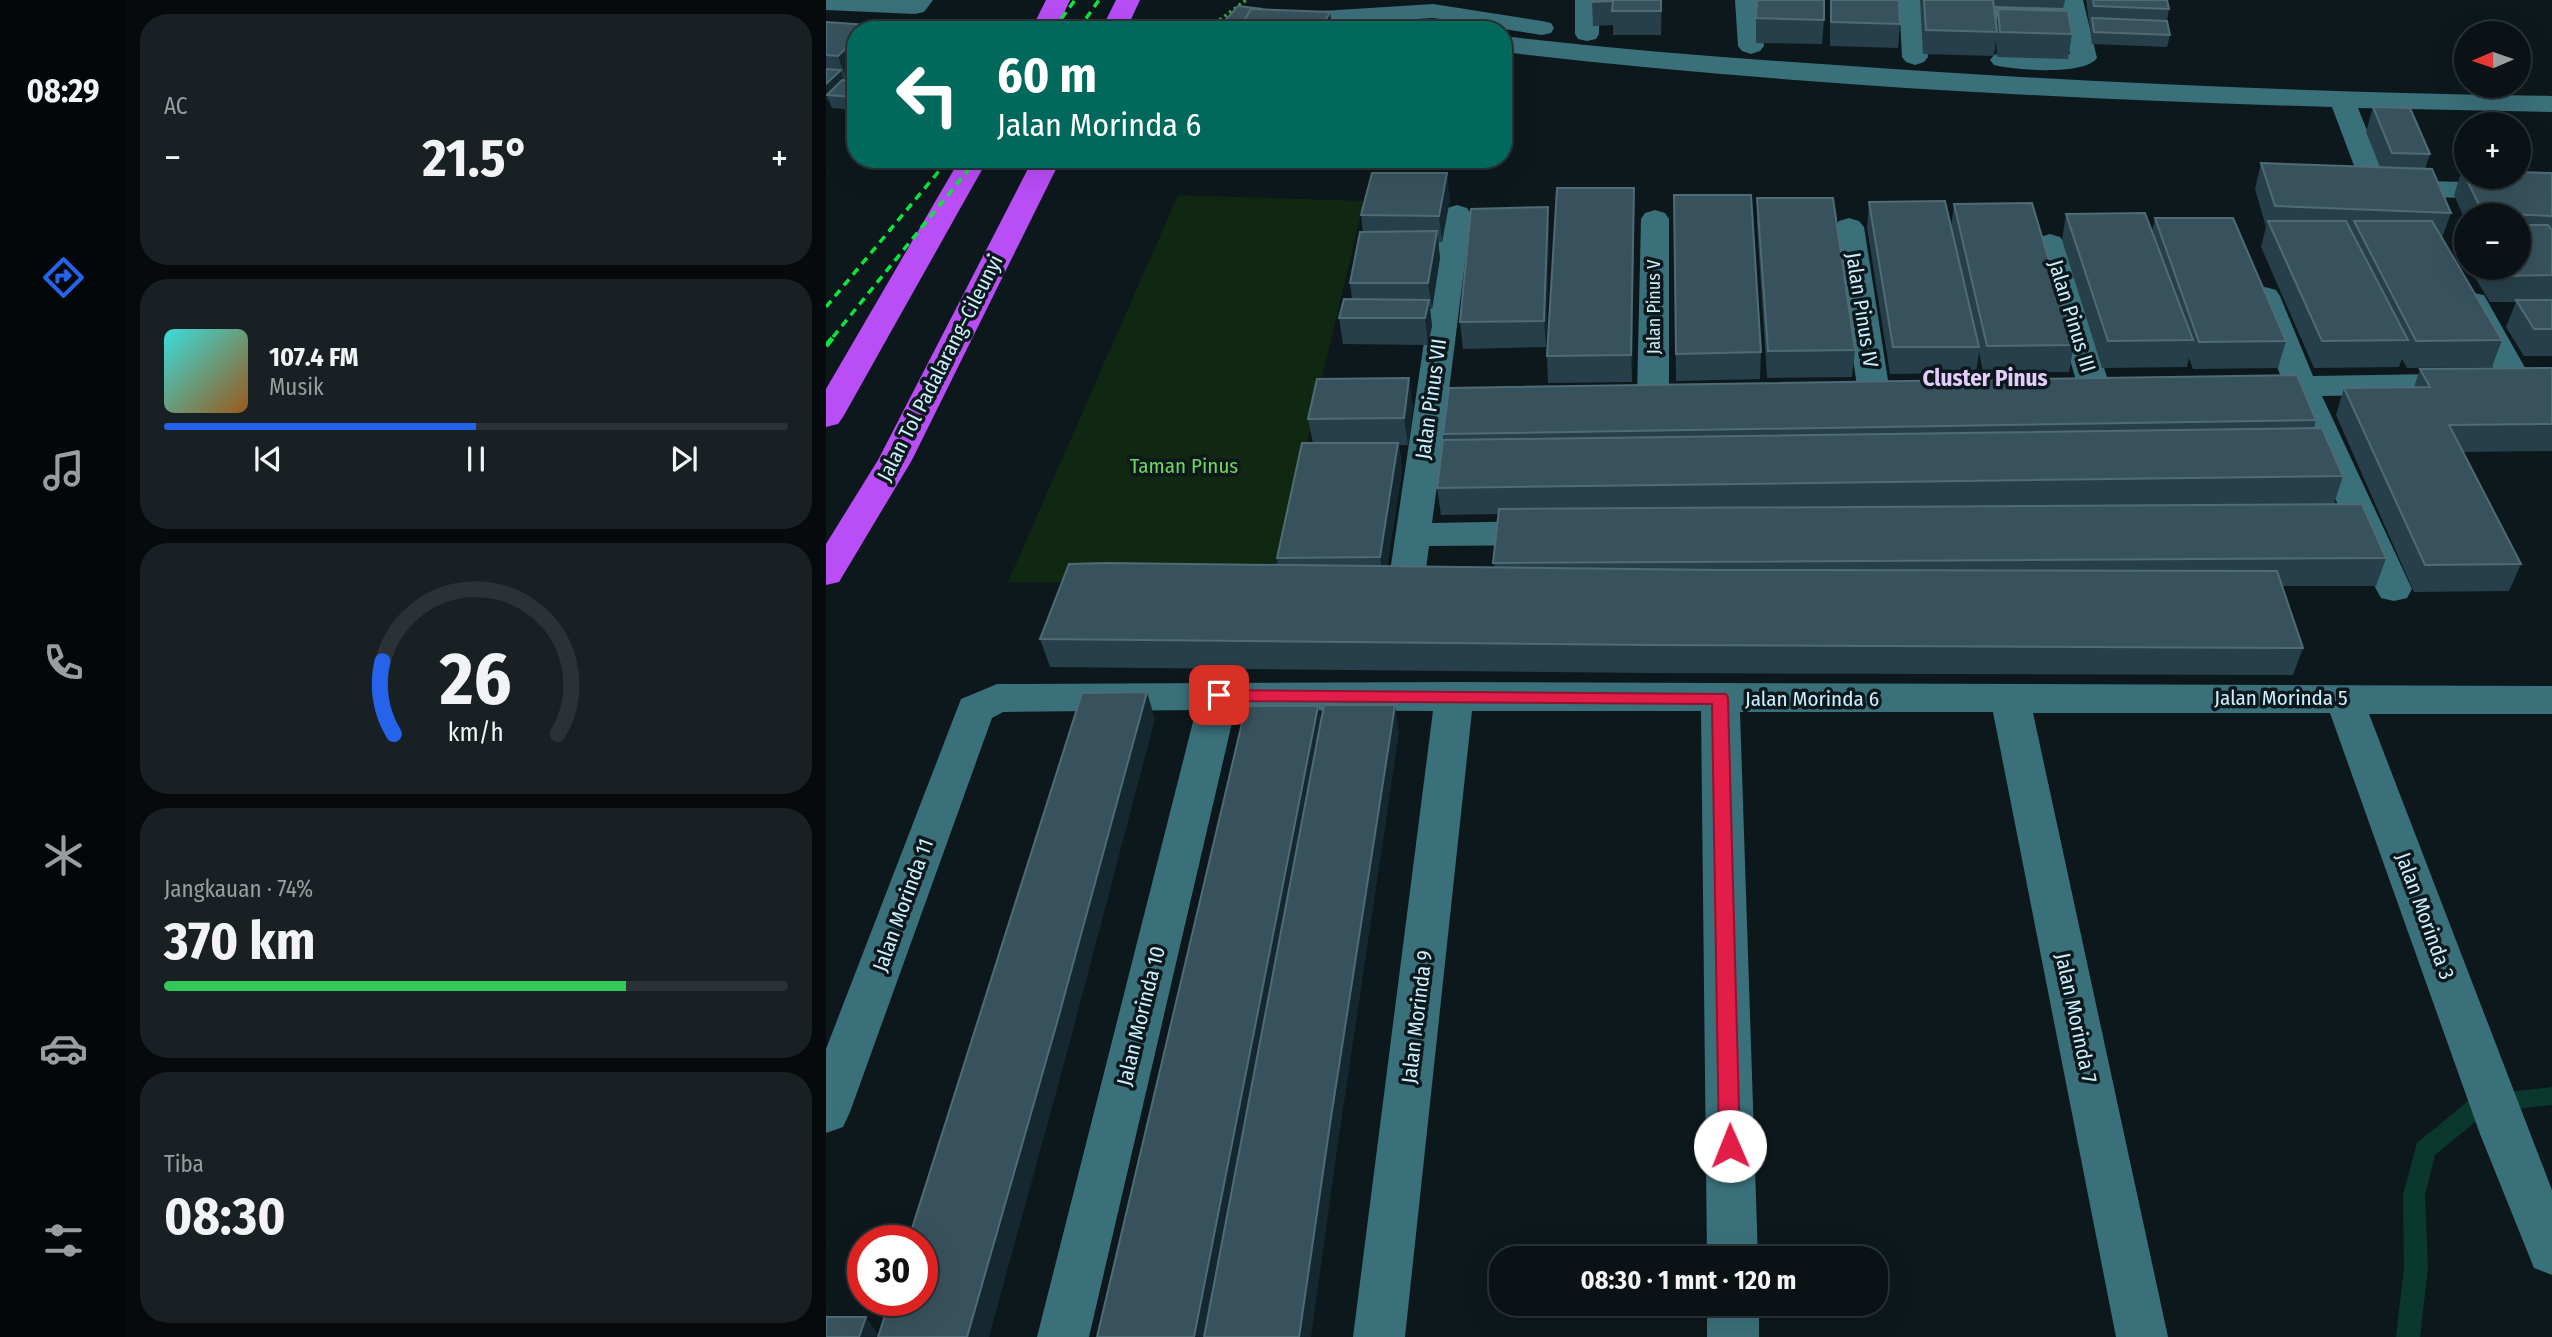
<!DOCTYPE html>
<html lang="id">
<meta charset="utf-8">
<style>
body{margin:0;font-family:"Fira Sans Condensed",sans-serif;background:#182023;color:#f1f3f6;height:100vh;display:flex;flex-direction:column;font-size:26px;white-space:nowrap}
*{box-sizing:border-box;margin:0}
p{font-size:23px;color:#999ea1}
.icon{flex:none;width:38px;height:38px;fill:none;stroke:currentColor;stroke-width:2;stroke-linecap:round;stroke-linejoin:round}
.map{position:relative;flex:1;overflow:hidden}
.drawer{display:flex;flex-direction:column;gap:14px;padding:14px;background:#060a0c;width:700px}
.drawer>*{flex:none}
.guide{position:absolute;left:21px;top:21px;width:665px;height:147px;border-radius:28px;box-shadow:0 7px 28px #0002,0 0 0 2px #2a3235;background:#00695c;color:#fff;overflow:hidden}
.needle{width:46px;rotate:268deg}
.buttons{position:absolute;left:1628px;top:21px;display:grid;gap:14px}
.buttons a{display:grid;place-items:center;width:77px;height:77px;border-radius:50%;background:#0a1216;box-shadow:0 7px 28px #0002,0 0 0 2px #2a3235;font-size:35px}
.speed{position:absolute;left:21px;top:1225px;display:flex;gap:14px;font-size:35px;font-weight:700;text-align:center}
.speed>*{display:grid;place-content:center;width:91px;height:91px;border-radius:50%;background:#0a1216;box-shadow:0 7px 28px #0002,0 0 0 2px #2a3235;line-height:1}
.speed .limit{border:10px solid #d22;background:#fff;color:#111}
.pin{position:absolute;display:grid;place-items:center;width:60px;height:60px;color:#fff;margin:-30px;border-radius:14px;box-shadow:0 4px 10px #0006}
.me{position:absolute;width:77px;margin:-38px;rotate:359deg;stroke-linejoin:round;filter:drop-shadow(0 0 5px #0008)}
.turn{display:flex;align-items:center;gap:24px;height:147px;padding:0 35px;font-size:32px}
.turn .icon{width:91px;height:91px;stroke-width:2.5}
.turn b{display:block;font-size:49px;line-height:60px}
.big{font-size:52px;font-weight:700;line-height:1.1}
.drawer .widget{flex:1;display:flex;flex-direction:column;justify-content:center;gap:10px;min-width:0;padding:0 24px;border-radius:28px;background:#182023}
.drawer .dial{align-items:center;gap:0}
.dial svg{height:182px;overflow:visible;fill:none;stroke:#2a3235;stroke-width:7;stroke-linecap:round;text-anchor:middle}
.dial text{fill:#f1f3f6;stroke:none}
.song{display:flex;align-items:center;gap:21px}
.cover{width:84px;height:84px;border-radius:10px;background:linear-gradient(135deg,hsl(180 70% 55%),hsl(30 70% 35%))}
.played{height:7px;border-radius:4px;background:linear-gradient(90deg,#2563eb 50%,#2a3235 50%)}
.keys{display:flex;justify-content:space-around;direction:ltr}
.heat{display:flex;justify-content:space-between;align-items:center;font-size:38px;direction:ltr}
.charge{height:10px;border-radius:5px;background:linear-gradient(90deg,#34c759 74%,#2a3235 0)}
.trip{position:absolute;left:663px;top:1246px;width:399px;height:70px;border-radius:28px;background:#0a1216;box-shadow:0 7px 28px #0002,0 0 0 2px #2a3235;font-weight:700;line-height:70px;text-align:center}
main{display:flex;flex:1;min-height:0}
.menu{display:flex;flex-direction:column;width:126px;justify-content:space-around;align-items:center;background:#040709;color:#999ea1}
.menu .icon{width:49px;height:49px}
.menu .selected{color:#2563eb}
.menu b{font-size:32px;color:#f1f3f6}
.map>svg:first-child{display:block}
.green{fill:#102712}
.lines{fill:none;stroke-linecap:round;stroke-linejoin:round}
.stream{fill:#0b382d;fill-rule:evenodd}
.path{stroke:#33a83a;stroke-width:3.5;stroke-dasharray:2.5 3.5;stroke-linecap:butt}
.minor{fill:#3a707a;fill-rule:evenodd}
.highway{fill:#b94df6;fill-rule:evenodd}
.rail-far1{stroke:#0ce73c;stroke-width:3.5;stroke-dasharray:8 6;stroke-linecap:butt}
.rail{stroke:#0ce73c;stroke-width:5;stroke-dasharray:10 8;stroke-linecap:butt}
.wall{fill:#263f4a}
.shaded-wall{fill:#152830}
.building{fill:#38525d;stroke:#4f6b76;stroke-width:2}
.route{fill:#e11d48;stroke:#92132f;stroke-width:2}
.labels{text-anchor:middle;stroke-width:7;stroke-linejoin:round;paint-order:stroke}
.far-street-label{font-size:18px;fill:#cbf1fc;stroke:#0d181d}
.street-label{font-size:21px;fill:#cbf1fc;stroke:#0d181d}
.park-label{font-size:21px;fill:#6cd75c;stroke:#0d181d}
.neighbourhood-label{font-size:23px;font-weight:bold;fill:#e4cdfc;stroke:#0d181d}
</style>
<main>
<nav class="menu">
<b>08:29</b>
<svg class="icon selected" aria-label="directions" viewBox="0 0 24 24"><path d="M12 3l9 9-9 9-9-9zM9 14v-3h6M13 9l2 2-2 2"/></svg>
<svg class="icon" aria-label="music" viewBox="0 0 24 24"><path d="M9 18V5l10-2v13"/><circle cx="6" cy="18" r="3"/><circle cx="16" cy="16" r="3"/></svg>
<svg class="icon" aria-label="phone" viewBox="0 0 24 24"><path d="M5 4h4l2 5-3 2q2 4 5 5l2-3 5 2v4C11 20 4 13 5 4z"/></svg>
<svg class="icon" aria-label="climate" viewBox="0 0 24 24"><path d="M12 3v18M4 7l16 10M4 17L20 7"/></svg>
<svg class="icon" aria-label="car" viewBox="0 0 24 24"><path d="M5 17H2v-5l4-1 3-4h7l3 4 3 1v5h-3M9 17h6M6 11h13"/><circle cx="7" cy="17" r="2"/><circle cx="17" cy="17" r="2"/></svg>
<svg class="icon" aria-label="filters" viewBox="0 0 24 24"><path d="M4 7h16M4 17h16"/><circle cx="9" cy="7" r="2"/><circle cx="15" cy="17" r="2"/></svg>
</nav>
<section class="drawer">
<div class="widget"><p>AC</p>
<div class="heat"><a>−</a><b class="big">21.5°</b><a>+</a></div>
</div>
<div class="widget">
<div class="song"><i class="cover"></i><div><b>107.4 FM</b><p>Musik</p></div></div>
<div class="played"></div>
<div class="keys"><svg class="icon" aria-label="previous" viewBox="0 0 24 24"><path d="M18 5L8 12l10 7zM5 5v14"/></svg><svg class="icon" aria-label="pause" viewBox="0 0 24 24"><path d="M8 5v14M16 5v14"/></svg><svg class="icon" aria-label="next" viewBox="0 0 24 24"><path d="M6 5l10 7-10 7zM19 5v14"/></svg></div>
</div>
<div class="widget dial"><svg viewBox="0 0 100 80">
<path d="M14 69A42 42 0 1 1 86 69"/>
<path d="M14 69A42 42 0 0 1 9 37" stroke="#2563eb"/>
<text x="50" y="56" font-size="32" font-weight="700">26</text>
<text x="50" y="72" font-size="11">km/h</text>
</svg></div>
<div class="widget"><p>Jangkauan · 74%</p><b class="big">370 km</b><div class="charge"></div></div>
<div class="widget"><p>Tiba</p><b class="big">08:30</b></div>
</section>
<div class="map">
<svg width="1726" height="1337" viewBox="0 0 1726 1337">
<rect width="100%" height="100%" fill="#0d181d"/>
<polygon class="green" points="352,195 538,201 447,585 182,582"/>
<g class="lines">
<polygon class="stream" points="1726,1087 1726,1105 1661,1112 1609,1155 1599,1195 1602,1268 1594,1337 1570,1337 1578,1268 1577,1195 1591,1143 1648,1096"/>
<polyline class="path" points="388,30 391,22 420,0"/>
<g class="minor">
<polygon points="0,0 107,0 98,12 89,14 0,10"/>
<polygon points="749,0 773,0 773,34 770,39 761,41 752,39 749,34"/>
<polygon points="909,0 933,0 938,46 934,51 925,54 916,51 912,46"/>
<polygon points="1073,0 1097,0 1102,57 1098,62 1089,65 1080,62 1076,57"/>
<path d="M1233 0H1257L1271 58C1258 76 1188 70 1168 65L1164 60 1168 55 1177 52 1244 54Z"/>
<polygon points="607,4 716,21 725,23 728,28 725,33 716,35 607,18 496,25 487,23 484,18 487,13 496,11"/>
<path d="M677 36C812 52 947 61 1082 70 1297 84 1511 93 1726 96V112L1532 108 1561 180 1680 183 1690 185 1694 191 1690 197 1680 199 1562 196 1540 193 1536 187 1506 107C1230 99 952 84 677 52Z"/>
<polygon points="631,205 641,208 645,214 623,390 673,389 685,392 689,399 685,406 673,409 621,410 606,523 721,521 734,525 739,533 734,541 721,545 603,546 598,585 593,594 580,597 567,594 562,585 617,214 621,208"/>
<polygon points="829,210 839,213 843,219 843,396 839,403 827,406 815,403 811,396 815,219 819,213"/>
<polygon points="1023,218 1033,221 1038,227 1064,393 1060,400 1048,403 1036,400 1032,393 1008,227 1013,221"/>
<polygon points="1224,234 1234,237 1239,243 1285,390 1281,397 1269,400 1257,397 1253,390 1209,243 1214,237"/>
<polygon points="1439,287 1450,290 1454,296 1487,376 1670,373 1632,302 1636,295 1647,293 1658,295 1702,373 1726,372 1726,392 1496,396 1586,589 1581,598 1568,601 1555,598 1550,589 1463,396 1423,397 1412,394 1407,387 1412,380 1455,377 1424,296 1428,290"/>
<polygon points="628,682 1726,686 1726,714 1543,714 1726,1190 1726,1275 1708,1268 1654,1134 1504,713 1207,713 1342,1337 1290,1337 1167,712 914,712 932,1258 881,1258 875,711 646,711 579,1337 527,1337 607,711 409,710 263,1337 211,1337 370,710 177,712 166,718 24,1112 17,1127 0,1133 0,1049 135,699 171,684"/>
<rect x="881" y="1304" width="52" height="33"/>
</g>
<g class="highway">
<polygon points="220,0 244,0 230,30 205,30"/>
<polygon points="290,0 314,0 300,30 275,30"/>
<polygon points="134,159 162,159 17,417 12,424 0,427 0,389"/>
<polygon points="207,159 235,159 86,460 13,582 0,585 0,544 52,460"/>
</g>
<g class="rail-far1">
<polyline points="227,30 249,0"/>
<polyline points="252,30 273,0"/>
<polyline points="0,307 123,159"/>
<polyline points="7,337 151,159"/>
</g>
<polyline class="rail" points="0,346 9,335"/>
</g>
<g class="wall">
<polygon points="766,0 836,0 835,35 787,35 787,25 767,26"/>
<polygon points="1004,0 1073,0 1074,24 1072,48 1004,46"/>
<polygon points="1094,0 1239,0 1237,9 1246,34 1242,59 1171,57 1170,40 1168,56 1097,54"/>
<polygon points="1260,0 1341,0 1343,9 1341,21 1344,35 1341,47 1266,44"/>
<polygon points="437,10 504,12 506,30 396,30 395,25"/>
<polygon points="930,18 998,20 996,44 930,43"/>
<polygon points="0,22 44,25 46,30 30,30 30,72 22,80 30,81 30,110 6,108 2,99 0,101"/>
<polygon points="1547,107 1604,154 1599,169 1625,213 1616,238 1676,340 1666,367 1581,368 1576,359 1573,367 1488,368 1435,247 1440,227 1429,189 1435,163 1554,167 1540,132"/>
<polygon points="1636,170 1726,175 1726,356 1698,356 1680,327 1690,302 1664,302 1643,268 1692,268 1692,215 1640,215 1640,222 1628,195"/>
<polygon points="808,188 808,214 806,382 722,383 721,356"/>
<polygon points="848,195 935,352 934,379 850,381"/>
<polygon points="931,198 1029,350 1026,377 941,378 931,224"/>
<polygon points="624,199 616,242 612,242 614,258 606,309 604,309 606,326 602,345 517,344 513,318 526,299 524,283 537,232 535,215"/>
<polygon points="1043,202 1125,227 1128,204 1248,345 1243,372 1157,372 1153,352 1150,373 1064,374 1041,227"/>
<polygon points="722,207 723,233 720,347 637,349 634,322"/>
<polygon points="1240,214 1326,231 1329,218 1460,341 1452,368 1367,369 1363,358 1361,367 1276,368 1236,240"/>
<polygon points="1640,232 1640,263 1633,252"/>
<polygon points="1726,368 1726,451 1637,452 1695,564 1683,591 1588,592 1510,415 1518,388 1588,387 1594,369"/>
<polygon points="587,405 582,445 573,445 576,470 561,566 668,567 673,514 615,515 611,488 618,440 617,434 1490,420 1488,428 1517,476 1508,504 1560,558 1550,586 1456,586 1477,648 1467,675 824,673 224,667 214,639 452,565 451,558 487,443 482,419"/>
</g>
<g class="shaded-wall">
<polygon points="835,0 836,9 835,35"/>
<polygon points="504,12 506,30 495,30"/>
<polygon points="30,39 30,72 21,81 12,56"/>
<polygon points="15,70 19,83 1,95 2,99 0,101 0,84"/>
<polygon points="621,173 624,199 616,242 613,216"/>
<polygon points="808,188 808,214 806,382 805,355"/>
<polygon points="722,207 723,233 720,347 718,321"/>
<polygon points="611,231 614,258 606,309 602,283"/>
<polygon points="603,300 606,326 602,345 599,318"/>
<polygon points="583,378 587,405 582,445 578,418"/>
<polygon points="572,443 576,470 558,585 554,557"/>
<polygon points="321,692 329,719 243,1045 163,1337 141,1337"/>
<polygon points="569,705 573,733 511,1150 485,1337 473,1337 504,1124"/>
<polygon points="492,706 498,733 383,1337 368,1337"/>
<polygon points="40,1317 54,1337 33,1337"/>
</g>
<g class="building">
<polygon points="766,0 835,0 835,11 786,11 787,1 766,2"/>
<polygon points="931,0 998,0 998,20 930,18"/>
<polygon points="1005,0 1073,0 1074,24 1005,22"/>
<polygon points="1098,0 1167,0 1171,32 1100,30"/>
<polygon points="1267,0 1341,0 1343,9 1268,6"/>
<polygon points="412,6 437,9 425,9 415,27 395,25"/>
<polygon points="1169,7 1237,9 1238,11 1172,9 1170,20"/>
<polygon points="425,9 504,12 495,30 413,30"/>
<polygon points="1172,9 1242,11 1246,34 1174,32"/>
<polygon points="1266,18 1341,21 1344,35 1268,32"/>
<polygon points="0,22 44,25 39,30 30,30 30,39 12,56 0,55"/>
<polygon points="0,69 15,70 0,84"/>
<polygon points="16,80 30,81 30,96 28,97 1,95"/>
<polygon points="1547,107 1584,108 1604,154 1566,153"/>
<polygon points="1435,163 1606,169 1625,213 1449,206"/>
<polygon points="1636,170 1640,170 1640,177 1692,177 1692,172 1725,173 1726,175 1726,216 1657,213"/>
<polygon points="546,173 621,173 613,216 535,215"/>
<polygon points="731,188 808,188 805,355 721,356"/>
<polygon points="848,195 925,195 935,352 850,354"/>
<polygon points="931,198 1007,198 1029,350 942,351"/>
<polygon points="1119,201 1153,347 1067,347 1043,202"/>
<polygon points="1206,203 1248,345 1161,346 1128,204"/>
<polygon points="722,207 718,321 634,322 645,209"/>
<polygon points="1319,213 1367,340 1282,341 1240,214"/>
<polygon points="1329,218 1407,218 1460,341 1373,342"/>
<polygon points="1442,221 1520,221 1582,340 1496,341"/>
<polygon points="1528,221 1606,221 1676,340 1590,341"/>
<polygon points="1692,225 1722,225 1726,230 1726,275 1674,276 1669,268 1692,268"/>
<polygon points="611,231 602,283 524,283 534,232"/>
<polygon points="518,299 603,300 599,318 513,318"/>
<polygon points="1690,300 1726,300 1726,329 1708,329"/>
<polygon points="1726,368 1726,424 1623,425 1695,564 1599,565 1518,388 1604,387 1594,369"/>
<polygon points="1471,375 1490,420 617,434 623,388"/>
<polygon points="583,378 578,418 482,419 491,379"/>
<polygon points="1496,428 1517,476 611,488 617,440"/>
<polygon points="476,443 572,443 554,557 451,558"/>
<polygon points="1536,504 1560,558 667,563 673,509"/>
<polygon points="279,563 896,570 1451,571 1477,648 823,645 214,639 243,564"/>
<polygon points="321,692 232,1019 141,1337 52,1337 64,1300 96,1300 96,1241 82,1241 256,693"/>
<polygon points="498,705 569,705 504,1124 473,1337 378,1337"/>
<polygon points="420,706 492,706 368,1337 271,1337"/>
<polygon points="0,1317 40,1317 33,1337 0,1337"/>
</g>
<polygon class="route" points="393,690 900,694 902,698 914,1146 911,1153 904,1155 896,1153 893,1146 886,704 393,701 385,695"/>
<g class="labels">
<g class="far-street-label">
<text transform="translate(828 307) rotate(-90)" y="6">Jalan Pinus V</text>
</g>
<g class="street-label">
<text transform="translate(1036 310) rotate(81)" y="7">Jalan Pinus IV</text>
<text transform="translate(1246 316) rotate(73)" y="7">Jalan Pinus III</text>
<text transform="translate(114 368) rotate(-63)" y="7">Jalan Tol Padalarang–Cileunyi</text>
<text transform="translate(605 399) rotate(-82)" y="7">Jalan Pinus VII</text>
<text x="1455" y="705">Jalan Morinda 5</text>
<text x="986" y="706">Jalan Morinda 6</text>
<text transform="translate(77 905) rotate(-70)" y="7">Jalan Morinda 11</text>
<text transform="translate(1599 916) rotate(70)" y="7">Jalan Morinda 3</text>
<text transform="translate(315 1016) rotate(-76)" y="7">Jalan Morinda 10</text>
<text transform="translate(591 1017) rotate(-83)" y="7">Jalan Morinda 9</text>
<text transform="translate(1250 1018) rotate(78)" y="7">Jalan Morinda 7</text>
</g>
<g class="park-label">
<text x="358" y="473">Taman Pinus</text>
</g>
<g class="neighbourhood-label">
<text x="1159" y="386">Cluster Pinus</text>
</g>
</g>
</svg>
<div class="buttons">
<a><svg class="needle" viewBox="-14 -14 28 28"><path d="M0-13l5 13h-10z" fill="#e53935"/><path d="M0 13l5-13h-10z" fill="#999ea1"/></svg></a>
<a>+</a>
<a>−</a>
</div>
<div class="speed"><div class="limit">30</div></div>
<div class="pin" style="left:393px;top:695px;background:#d93025"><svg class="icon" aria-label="arrive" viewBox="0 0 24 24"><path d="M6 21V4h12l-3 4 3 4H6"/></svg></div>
<svg class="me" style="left:904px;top:1146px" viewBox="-20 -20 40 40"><circle r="19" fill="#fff"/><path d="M0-13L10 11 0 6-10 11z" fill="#e11d48"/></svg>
<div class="trip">08:30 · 1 mnt · 120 m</div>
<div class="guide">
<div class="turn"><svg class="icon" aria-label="left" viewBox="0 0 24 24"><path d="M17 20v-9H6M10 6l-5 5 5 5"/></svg><div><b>60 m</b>Jalan Morinda 6</div></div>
</div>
</div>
</main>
